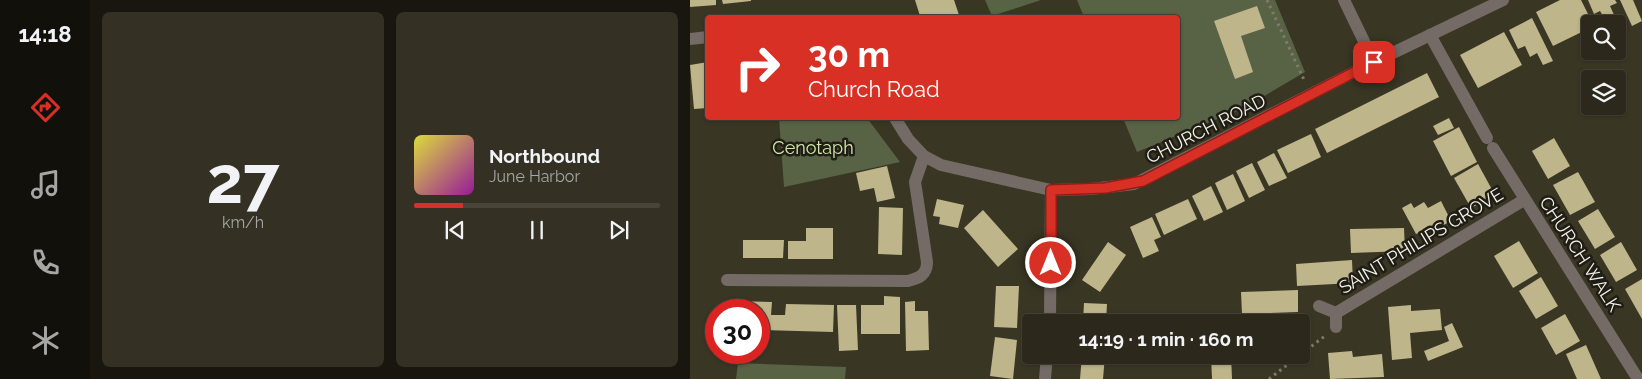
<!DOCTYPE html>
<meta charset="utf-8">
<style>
body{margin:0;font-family:Raleway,sans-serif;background:#343024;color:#f1f3f6;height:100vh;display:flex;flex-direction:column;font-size:19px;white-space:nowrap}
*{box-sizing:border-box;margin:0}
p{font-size:16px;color:#a6a6a3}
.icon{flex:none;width:28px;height:28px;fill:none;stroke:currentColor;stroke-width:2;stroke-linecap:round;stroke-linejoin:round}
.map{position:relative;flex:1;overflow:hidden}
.sheet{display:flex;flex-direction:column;gap:12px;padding:12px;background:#18160f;width:600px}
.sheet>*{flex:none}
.banner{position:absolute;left:15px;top:15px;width:475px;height:105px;border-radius:5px;box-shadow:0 1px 4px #0004,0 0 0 1px #48443a;background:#d93025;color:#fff;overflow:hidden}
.controls{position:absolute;left:891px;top:15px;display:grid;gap:10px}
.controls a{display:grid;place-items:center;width:45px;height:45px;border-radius:5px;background:#2c281b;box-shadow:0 1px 4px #0004,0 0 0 1px #48443a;font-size:25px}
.speed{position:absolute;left:15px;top:299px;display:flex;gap:10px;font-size:25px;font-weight:700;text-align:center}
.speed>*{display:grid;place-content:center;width:65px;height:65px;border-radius:50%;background:#2c281b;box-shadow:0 1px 4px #0004,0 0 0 1px #48443a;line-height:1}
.speed .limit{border:8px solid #d22;background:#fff;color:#111}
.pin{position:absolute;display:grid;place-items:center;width:42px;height:42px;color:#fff;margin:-21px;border-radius:10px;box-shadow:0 2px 8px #0006}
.me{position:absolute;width:55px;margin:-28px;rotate:0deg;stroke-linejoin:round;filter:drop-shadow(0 0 4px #0008)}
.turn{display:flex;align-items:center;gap:18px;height:105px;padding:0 20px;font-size:22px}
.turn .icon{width:65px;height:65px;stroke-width:2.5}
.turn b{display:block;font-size:35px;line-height:42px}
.sheet .tile{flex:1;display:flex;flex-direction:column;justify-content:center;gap:8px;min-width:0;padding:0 18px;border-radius:8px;background:#343024}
.sheet .dial{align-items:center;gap:0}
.dial b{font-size:65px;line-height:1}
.song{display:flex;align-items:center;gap:15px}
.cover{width:60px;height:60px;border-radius:8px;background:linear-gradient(135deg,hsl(60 70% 55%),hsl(300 70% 35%))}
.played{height:5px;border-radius:2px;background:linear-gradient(90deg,#d93025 20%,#48443a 20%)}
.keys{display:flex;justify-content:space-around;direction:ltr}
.sheet .tiles{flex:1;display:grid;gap:12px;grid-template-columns:repeat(2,1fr)}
.trip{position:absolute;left:332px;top:314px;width:288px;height:50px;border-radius:5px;background:#2c281b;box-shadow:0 1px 4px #0004,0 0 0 1px #48443a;font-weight:700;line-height:50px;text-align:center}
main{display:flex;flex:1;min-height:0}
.menu{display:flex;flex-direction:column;width:90px;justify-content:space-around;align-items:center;background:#12100b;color:#a6a6a3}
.menu .icon{width:35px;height:35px}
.menu .current{color:#d93025}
.menu b{font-size:22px;color:#f1f3f6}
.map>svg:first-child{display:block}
.green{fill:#586245}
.building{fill:#beb58b}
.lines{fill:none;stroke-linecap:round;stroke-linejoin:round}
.path{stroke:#7f7c6d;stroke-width:3;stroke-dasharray:2.5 4;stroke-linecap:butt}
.minor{stroke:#746b66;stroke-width:12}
.route-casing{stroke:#8d1f18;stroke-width:12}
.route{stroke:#d93025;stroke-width:9}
.labels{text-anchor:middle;stroke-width:5;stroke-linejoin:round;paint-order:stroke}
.street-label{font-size:18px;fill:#f5f3e8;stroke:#1f1d15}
.park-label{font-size:18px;fill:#d2e7a7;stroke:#1f1d15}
</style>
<main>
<nav class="menu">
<b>14:18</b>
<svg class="icon current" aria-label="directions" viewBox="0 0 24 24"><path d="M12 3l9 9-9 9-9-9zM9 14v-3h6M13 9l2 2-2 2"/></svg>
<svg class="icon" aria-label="music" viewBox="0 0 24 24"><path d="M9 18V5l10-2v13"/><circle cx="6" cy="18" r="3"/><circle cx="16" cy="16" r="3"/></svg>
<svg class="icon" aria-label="phone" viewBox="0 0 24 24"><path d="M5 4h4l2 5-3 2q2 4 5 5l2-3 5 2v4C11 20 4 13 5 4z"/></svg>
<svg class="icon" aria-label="climate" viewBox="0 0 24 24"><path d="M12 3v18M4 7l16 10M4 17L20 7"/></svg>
</nav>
<section class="sheet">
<div class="tiles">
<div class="tile dial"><b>27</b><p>km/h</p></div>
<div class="tile">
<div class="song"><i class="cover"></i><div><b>Northbound</b><p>June Harbor</p></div></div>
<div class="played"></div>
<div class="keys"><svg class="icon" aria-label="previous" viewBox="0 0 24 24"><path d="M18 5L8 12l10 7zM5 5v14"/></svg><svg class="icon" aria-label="pause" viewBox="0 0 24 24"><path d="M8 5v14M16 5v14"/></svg><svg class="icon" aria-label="next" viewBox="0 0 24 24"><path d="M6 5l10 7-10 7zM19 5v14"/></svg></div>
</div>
</div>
</section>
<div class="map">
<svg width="952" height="379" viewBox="0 0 952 379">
<rect width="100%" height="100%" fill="#3a3624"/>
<g class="green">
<polygon points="295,0 351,0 302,16"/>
<polygon points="387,0 585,0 615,72 552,109 447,152 433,118 488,118 488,18 394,17"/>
<polygon points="89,118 177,118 210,162 94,187"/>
<polygon points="48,363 156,367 155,379 46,379"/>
</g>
<g class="building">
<polygon points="0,0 26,0 26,5 0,7"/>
<polygon points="32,0 61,0 61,1 33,4"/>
<polygon points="225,0 264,0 270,18 226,18 230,16"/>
<polygon points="870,0 891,0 903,24 900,24 900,28 863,46 846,12"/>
<polygon points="898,0 925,0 927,3 920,6 925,17 916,21 910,11 904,14"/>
<polygon points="930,0 943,0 952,21 942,26"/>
<polygon points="567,6 575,28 551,36 563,72 545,79 524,21"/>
<polygon points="842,18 863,61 853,65 847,53 840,57 835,46 828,49 819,30"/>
<polygon points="814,32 832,65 788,88 770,55"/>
<polygon points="18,62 18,108 4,109 0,65"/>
<polygon points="737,73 749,97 637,153 625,129"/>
<polygon points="759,118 764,128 748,135 743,126"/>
<polygon points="769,127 787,162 761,176 743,141"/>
<polygon points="621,134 631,157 598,173 587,150"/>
<polygon points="864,138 880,166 858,179 842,151"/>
<polygon points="584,153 597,178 579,186 567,162"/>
<polygon points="562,163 575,190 559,198 546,171"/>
<polygon points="788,164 805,195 781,208 764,178"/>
<polygon points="197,166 205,198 187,202 184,188 170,191 166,173"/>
<polygon points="888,172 905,202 880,215 863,185"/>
<polygon points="543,174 555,201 537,210 525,183"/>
<polygon points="521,186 533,212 514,221 502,196"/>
<polygon points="247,199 274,205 268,228 249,224 250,217 243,216"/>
<polygon points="498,199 507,219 474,235 465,214"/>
<polygon points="751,201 761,221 733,236 731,232 726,234 712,208 721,203 724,208 734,202 738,208"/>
<polygon points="189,207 213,208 212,255 188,254"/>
<polygon points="908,209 925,237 905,249 888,221"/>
<polygon points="293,210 328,249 308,267 274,228"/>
<polygon points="462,217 471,237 464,240 469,251 453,258 440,227"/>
<polygon points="116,228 143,228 143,259 98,259 98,241 116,241"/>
<polygon points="714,228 715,251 661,253 660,229"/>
<polygon points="53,240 94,240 93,258 53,258"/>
<polygon points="829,241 848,273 823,288 804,256"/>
<polygon points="418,242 436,255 410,292 392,280"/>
<polygon points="931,242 947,270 926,282 910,255"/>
<polygon points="662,260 663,283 607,286 606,264"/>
<polygon points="851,277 868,306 846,319 829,291"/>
<polygon points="952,279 952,319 935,289"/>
<polygon points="306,286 329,286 327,328 304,327"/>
<polygon points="608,290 608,312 552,314 551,292"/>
<polygon points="194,296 210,297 210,334 171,334 171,305 194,305"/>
<polygon points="43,301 82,302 81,315 95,315 96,304 144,305 143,332 69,330 69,310 43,310"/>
<polygon points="225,301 225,311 238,311 239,350 216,351 215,302"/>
<polygon points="394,303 417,304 416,322 393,322"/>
<polygon points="147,305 166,305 168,350 149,351"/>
<polygon points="721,305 721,311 750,309 752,330 720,333 722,358 702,360 698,307"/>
<polygon points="875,314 890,341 866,355 851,328"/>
<polygon points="539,317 539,322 520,322 520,318"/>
<polygon points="762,323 773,347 738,361 734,351 759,341 754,327"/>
<polygon points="305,337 327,340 323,379 300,376"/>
<polygon points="896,345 911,379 887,379 876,354"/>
<polygon points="662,351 663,357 692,354 694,377 640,379 638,353"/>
<polygon points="392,355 415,355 413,379 390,379"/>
<polygon points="521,355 541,355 542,379 522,379"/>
</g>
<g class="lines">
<g class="path">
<polyline points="577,0 615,82"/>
<polyline points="611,354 635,336"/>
<polyline points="579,379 610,355"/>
</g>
<g class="minor">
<polyline points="654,0 684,62"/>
<polyline points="740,35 797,138"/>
<polyline points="0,39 18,37"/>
<polyline points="205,118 218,139 234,156 251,165 361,190 401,189 444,184 684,62 813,0"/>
<polyline points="803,148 948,379"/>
<path d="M37 280 218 281C229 278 237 275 237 262L225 182 234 156"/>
<polyline points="629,306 646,313 646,327"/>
<polyline points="646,313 834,200"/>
<polyline points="360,322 361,190"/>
<polyline points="355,379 357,355"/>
</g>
</g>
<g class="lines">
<defs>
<polyline id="route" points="361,263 361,190 415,188 453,181 684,62"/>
</defs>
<use href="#route" class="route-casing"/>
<use href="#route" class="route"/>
</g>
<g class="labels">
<g class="street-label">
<text transform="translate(516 129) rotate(-27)" y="6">CHURCH ROAD</text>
<text transform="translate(731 241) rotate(-31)" y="6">SAINT PHILIPS GROVE</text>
<text transform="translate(890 254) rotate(57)" y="6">CHURCH WALK</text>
</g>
<g class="park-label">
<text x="123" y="154">Cenotaph</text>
</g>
</g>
</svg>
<div class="controls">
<a><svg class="icon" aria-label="search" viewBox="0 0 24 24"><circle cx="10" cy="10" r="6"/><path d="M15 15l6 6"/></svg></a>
<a><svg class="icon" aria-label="layers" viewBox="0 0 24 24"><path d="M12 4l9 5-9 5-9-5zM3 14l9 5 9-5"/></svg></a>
</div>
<div class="speed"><div class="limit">30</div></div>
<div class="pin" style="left:684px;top:62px;background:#d93025"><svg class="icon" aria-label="arrive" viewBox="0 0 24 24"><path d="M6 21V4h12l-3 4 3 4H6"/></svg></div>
<svg class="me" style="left:361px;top:263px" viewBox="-20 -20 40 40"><circle r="17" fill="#d93025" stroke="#fff" stroke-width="3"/><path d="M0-11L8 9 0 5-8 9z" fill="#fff"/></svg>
<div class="trip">14:19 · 1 min · 160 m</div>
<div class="banner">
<div class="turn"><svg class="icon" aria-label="right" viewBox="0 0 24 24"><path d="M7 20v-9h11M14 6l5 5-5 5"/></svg><div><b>30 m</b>Church Road</div></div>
</div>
</div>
</main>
